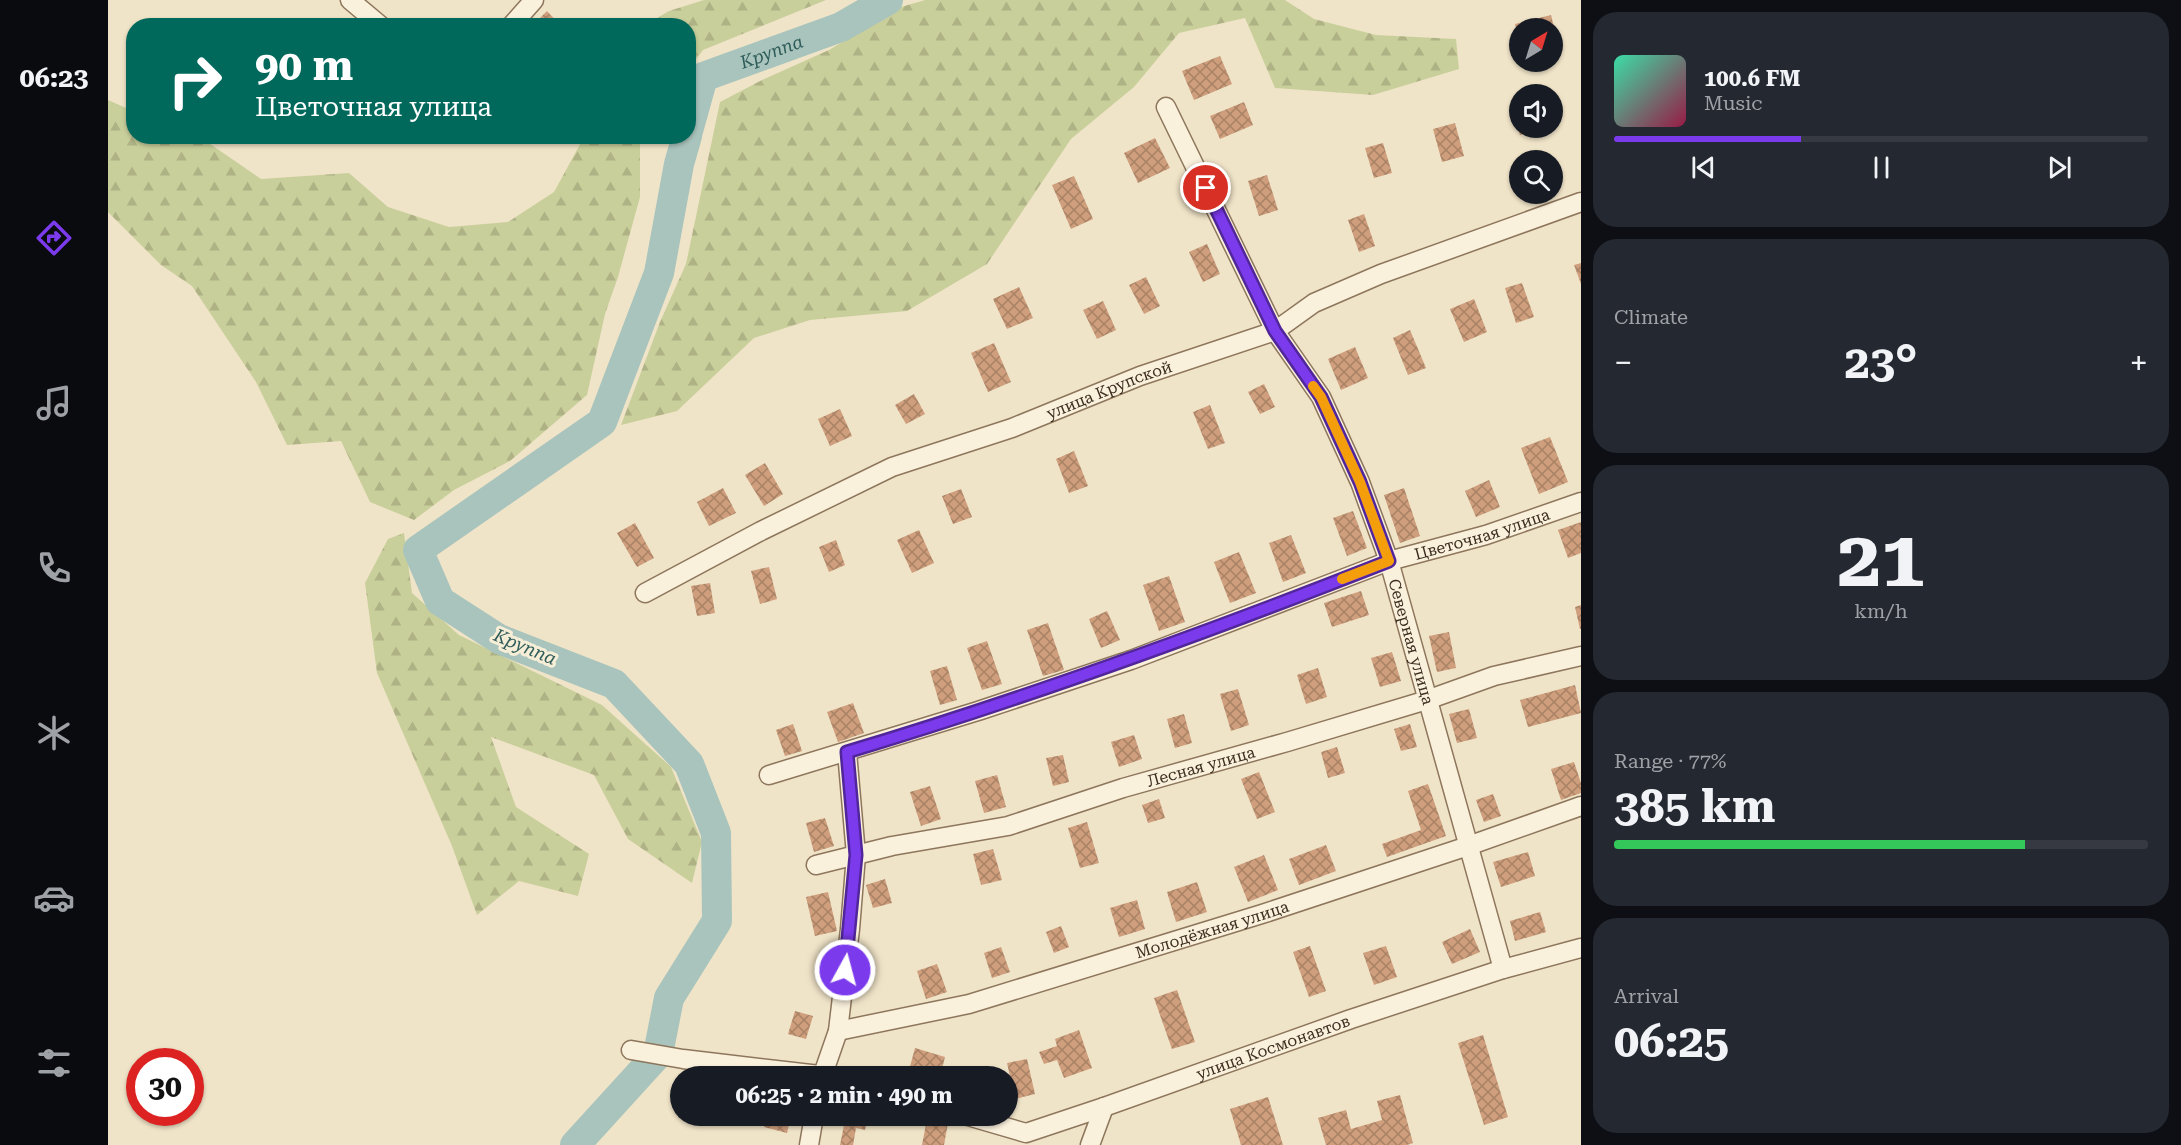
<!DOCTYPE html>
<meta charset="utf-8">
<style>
body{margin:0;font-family:"Roboto Serif",serif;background:#242831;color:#f1f3f6;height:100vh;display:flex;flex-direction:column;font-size:22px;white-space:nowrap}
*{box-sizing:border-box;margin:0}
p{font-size:20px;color:#9ea1a6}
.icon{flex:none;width:33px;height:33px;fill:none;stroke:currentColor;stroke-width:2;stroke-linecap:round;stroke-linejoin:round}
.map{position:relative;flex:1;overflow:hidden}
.details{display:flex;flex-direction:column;gap:12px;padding:12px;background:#0d0f14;width:600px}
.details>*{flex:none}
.hud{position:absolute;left:18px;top:18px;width:570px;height:126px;border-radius:24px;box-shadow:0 2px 4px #0004;background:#00695c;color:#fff;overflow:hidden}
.needle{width:39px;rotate:38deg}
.fabs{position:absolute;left:1401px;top:18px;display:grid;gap:12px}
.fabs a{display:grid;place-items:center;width:54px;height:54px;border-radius:50%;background:#171b24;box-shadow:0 2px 4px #0004;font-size:30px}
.speed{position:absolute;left:18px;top:1048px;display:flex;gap:12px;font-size:30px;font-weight:700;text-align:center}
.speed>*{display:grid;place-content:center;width:78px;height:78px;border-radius:50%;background:#171b24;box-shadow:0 2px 4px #0004;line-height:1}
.speed .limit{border:9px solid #d22;background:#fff;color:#111}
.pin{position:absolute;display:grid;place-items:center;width:51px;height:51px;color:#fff;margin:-26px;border:3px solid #fff;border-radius:50%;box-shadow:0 2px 6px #0007}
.me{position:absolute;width:66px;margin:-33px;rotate:7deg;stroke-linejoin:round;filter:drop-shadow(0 0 4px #0008)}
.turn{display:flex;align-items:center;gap:21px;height:126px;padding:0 30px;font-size:27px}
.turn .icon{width:78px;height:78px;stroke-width:2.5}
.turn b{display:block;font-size:42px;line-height:51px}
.big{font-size:45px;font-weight:700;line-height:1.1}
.details .card{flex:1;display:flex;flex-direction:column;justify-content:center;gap:9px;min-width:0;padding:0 21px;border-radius:24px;background:#242831}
.details .dial{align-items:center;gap:0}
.dial b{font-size:78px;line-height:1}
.song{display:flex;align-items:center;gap:18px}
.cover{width:72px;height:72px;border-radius:9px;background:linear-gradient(135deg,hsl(160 70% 55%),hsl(340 70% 35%))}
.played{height:6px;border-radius:3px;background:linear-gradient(90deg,#7c3aed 35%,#363941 35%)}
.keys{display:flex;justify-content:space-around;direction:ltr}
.heat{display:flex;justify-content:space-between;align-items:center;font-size:33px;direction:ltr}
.charge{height:9px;border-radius:4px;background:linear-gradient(90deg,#34c759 77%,#363941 0)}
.trip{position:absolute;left:562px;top:1066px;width:348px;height:60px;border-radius:30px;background:#171b24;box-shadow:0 2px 4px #0004;font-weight:700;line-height:60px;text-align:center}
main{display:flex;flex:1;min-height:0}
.dock{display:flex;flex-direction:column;width:108px;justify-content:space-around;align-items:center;background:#090b0e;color:#9ea1a6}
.dock .icon{width:42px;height:42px}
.dock .current{color:#7c3aed}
.dock b{font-size:27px;color:#f1f3f6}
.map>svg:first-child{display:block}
.forest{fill:url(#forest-firs)}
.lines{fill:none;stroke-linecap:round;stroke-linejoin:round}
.river{stroke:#a9c4bc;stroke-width:30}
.building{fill:url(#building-cross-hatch)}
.minor-casing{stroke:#8d765c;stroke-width:21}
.minor{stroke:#faf1dc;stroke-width:18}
.route-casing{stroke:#51269a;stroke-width:15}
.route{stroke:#7c3aed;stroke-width:10}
.slow{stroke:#f59e0b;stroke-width:10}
.labels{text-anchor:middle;stroke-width:6;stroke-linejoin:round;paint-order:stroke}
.street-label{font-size:16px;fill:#3d2e20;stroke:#f7eed8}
.water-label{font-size:18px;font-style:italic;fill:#2f5d5a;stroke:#f7eed8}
</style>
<main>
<nav class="dock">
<b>06:23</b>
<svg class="icon current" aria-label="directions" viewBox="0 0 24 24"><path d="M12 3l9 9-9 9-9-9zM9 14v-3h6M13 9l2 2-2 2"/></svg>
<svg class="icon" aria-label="music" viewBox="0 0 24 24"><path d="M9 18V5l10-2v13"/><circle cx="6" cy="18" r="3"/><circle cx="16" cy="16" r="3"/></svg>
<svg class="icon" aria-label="phone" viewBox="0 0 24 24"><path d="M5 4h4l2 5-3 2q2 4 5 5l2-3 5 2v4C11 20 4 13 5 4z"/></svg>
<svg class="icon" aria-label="climate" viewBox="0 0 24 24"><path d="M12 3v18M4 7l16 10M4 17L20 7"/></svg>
<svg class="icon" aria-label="car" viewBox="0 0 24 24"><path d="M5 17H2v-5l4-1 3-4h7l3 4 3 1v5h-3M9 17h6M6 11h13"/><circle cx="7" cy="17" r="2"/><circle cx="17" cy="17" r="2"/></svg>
<svg class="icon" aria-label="filters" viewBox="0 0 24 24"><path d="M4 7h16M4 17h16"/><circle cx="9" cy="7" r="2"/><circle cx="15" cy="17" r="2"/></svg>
</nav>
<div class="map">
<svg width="1473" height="1145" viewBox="0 0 1473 1145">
<defs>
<pattern id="forest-firs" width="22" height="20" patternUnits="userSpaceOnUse" patternTransform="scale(1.5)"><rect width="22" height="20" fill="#c9cf9b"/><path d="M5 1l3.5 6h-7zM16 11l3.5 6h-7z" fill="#aeb285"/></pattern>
<pattern id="building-cross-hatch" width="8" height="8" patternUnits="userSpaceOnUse" patternTransform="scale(1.5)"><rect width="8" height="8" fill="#cf9f7d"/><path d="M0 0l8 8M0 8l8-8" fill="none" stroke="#a98266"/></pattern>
</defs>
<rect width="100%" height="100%" fill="#f0e4c8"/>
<g class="forest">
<polygon points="596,0 718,0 595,50 581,68 580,26 537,25 561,11"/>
<polygon points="817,0 1177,0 1206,19 1268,35 1348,39 1351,69 1265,95 1167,88 1137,18 1071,33 1026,87 963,139 879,264 799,311 702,320 646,338 569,411 513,425 552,322 578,264 612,102 654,80 721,50 793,7"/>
<polygon points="0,100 25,111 26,136 92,137 153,179 241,173 280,207 341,227 400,222 446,192 476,137 532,137 532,197 510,277 497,314 479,395 402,461 346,490 306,520 262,502 233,441 179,445 148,382 84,286 53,265 0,212"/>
<polygon points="296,533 304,593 351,635 494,705 563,767 594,842 584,883 520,839 486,775 383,737 408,807 481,854 470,896 411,881 369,915 344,846 269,673 257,583 280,539"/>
</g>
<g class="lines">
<g class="river">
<path id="s1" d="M580 131 595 77 733 27 780 0"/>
<polyline points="467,1145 550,1054 561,998 609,921 608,833 581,764 506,684 391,639 332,601 310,550 494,422 551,273 571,164 579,136"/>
</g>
</g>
<g class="building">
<polygon points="439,11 453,26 424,26"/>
<polygon points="1443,15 1448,35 1444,36 1444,28 1412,28 1411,40 1407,24"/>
<polygon points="1112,56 1124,84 1086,100 1074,71"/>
<polygon points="1136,102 1145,125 1112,139 1102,116"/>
<polygon points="1412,107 1412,128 1429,128 1430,130 1412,135 1404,109"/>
<polygon points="1347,123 1356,156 1334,162 1325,129"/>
<polygon points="1047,138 1062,168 1030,183 1016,153"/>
<polygon points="1275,143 1284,173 1266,178 1257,148"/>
<polygon points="1159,175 1170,210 1151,216 1140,181"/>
<polygon points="966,176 985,219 963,229 944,185"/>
<polygon points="1256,214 1267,246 1251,252 1240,220"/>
<polygon points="1099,244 1112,274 1095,282 1081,252"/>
<polygon points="1473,263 1473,284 1466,265"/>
<polygon points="1038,277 1052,306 1036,314 1021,285"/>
<polygon points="1414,283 1426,317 1408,323 1397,288"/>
<polygon points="911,287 925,318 899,329 885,299"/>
<polygon points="1366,299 1379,332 1356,342 1342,309"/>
<polygon points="995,301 1008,330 989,339 975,310"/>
<polygon points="1302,330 1318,368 1300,375 1285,338"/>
<polygon points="886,343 903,382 880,392 863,353"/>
<polygon points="1247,347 1260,378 1233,390 1220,359"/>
<polygon points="1156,384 1167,407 1152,414 1140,392"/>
<polygon points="806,394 817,414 798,424 787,405"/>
<polygon points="1102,405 1117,443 1100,449 1085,412"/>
<polygon points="732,409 744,436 722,446 710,419"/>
<polygon points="1442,437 1460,482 1431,494 1413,448"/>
<polygon points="966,451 980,486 961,493 948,459"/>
<polygon points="657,463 675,494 656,506 637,475"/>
<polygon points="1381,480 1392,507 1368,517 1357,491"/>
<polygon points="615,488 628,513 601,526 589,502"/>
<polygon points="1296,488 1312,536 1292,543 1276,495"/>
<polygon points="853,489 864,517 845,524 834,496"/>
<polygon points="1245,511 1259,548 1239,556 1225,518"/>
<polygon points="1473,522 1473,553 1460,558 1450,530"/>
<polygon points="527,523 546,558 529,567 509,533"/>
<polygon points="811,530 826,563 804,573 789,540"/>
<polygon points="1183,535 1198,573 1175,582 1161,543"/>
<polygon points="728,540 737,565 721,572 711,547"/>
<polygon points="1131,552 1148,593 1122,603 1106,562"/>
<polygon points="661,567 669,599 652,604 643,571"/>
<polygon points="1061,576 1077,622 1051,631 1035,585"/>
<polygon points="602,583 607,613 589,616 583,586"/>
<polygon points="1253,591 1261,615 1224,627 1216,603"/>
<polygon points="1473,605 1473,629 1472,629 1467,607"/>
<polygon points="999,611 1012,640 993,648 981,619"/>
<polygon points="940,623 956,670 935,676 919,630"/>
<polygon points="1341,632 1348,668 1329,672 1321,636"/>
<polygon points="879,641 894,684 874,690 859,648"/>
<polygon points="1284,652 1293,681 1272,687 1263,658"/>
<polygon points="839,666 849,700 832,705 822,671"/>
<polygon points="1210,668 1219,697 1198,704 1189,675"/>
<polygon points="1467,685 1473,713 1420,727 1412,700"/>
<polygon points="1130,689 1141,725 1123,731 1112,694"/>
<polygon points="745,703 756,733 730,742 719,712"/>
<polygon points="1361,709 1369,738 1349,743 1341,714"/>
<polygon points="1076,714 1084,743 1067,748 1059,719"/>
<polygon points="685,724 694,751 677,756 668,730"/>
<polygon points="1302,724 1309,747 1293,751 1286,729"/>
<polygon points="1026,735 1034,759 1011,767 1003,742"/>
<polygon points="1229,747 1237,773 1220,778 1213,752"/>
<polygon points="955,755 961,782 945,786 938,758"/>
<polygon points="1466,762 1473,783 1473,793 1453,800 1443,769"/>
<polygon points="1151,772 1167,812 1149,819 1133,779"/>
<polygon points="889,775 898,807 876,813 867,781"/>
<polygon points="1320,784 1338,836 1279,857 1274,844 1313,830 1300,791"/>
<polygon points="822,786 833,819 813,826 802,792"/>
<polygon points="1385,794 1393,816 1376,822 1368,800"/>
<polygon points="1051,799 1057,818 1040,823 1034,805"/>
<polygon points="717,818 726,846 706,852 698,823"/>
<polygon points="979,822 991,863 972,868 960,828"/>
<polygon points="1218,845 1228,871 1191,885 1181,859"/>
<polygon points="885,849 894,880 873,885 865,854"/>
<polygon points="1420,852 1427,876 1393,887 1385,862"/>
<polygon points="1156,855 1170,890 1140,902 1126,867"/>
<polygon points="777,879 784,903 765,908 758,885"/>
<polygon points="1089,882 1099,912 1068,922 1059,892"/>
<polygon points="720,892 729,931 707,936 698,897"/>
<polygon points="1029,900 1037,929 1011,937 1002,908"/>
<polygon points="1432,912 1438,932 1407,941 1402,921"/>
<polygon points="953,926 961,947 946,953 938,932"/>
<polygon points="1362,929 1372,952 1344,964 1334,942"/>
<polygon points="1202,946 1218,991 1201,997 1185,952"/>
<polygon points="1278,946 1289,977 1266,985 1255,953"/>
<polygon points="893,947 902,972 884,978 876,953"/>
<polygon points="829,964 839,992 818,999 809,971"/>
<polygon points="1069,990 1087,1042 1064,1049 1046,998"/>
<polygon points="687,1011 705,1016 698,1039 680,1034"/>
<polygon points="971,1030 984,1068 956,1078 949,1060 936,1064 931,1052 949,1046 947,1039"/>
<polygon points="1375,1035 1400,1117 1376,1125 1350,1043"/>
<polygon points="807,1048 837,1057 832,1077 801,1070"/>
<polygon points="919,1059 927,1094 907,1099 899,1063"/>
<polygon points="1292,1095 1305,1143 1299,1145 1218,1145 1210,1118 1238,1110 1243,1129 1274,1120 1269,1101"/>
<polygon points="1160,1097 1175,1145 1133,1145 1122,1109"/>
<polygon points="659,1116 683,1116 679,1133 656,1127"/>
<polygon points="723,1116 760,1116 757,1130 748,1128 745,1145 732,1145 736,1125 722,1123"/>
<polygon points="819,1119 840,1123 836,1145 814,1145"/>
</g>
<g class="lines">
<defs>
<g id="minor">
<polyline points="242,0 273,26"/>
<polyline points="403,26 426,0"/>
<path id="s2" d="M1058 107 1167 331 1213 397 1252 482 1281 561 1395 969"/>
<path id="s3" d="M537 593 653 531 784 467 904 428 1032 376 1167 331 1206 303 1273 274 1473 202"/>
<path id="s4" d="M661 775 870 711 1023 660 1281 561 1378 535 1473 502"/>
<path id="s5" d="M708 865 784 846 900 826 1015 788 1179 742 1319 700 1386 676 1473 656"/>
<path id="s6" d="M730 1031 861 1004 1154 914 1360 846 1473 806"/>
<polyline points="523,1050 575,1059 729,1077"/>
<polyline points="714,1077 730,1031 742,929 748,855 739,752"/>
<path id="s7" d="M860 1116 918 1133 996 1107 1243 1019 1395 969 1473 948"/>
<polyline points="701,1145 706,1116"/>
<polyline points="982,1145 996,1107"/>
</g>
</defs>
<use href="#minor" class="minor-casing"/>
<use href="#minor" class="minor"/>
</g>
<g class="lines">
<defs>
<path id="route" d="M737 970 748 855 739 752C923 697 1103 631 1281 561L1252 482 1213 397 1167 331 1098 188"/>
</defs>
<use href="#route" class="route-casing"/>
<use href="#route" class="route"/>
<polyline class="slow" points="1205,386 1213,397 1252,482 1281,561 1234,579"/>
</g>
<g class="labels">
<g class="street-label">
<text dy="6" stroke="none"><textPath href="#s3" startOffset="508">улица Крупской</textPath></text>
<text dy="6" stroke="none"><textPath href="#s4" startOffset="753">Цветочная улица</textPath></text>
<text dy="6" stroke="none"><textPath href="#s2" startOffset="591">Северная улица</textPath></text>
<text dy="6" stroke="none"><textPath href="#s5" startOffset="398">Лесная улица</textPath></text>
<text dy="6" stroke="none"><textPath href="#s6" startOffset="388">Молодёжная улица</textPath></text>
<text dy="6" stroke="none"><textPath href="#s7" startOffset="322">улица Космонавтов</textPath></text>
</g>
<g class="water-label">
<text dy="6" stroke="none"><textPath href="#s1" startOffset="129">Круппа</textPath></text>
<text transform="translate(417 647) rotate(23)" y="6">Круппа</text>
</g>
</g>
</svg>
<div class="fabs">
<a><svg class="needle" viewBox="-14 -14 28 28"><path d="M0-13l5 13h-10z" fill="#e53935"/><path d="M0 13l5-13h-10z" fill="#9ea1a6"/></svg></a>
<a><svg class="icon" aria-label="sound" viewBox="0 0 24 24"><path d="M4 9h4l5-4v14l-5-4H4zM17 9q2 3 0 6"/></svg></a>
<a><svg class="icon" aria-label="search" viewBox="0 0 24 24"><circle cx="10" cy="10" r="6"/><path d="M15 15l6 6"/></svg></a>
</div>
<div class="speed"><div class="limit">30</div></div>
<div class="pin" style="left:1098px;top:188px;background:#d93025"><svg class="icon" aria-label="arrive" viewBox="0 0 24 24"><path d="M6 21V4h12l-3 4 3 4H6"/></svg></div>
<svg class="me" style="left:737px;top:970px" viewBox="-20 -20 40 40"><circle r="17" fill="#7c3aed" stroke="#fff" stroke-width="3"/><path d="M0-11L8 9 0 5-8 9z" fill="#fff"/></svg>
<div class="trip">06:25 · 2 min · 490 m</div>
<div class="hud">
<div class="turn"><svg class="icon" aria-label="right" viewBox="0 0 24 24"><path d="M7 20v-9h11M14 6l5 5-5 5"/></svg><div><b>90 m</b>Цветочная улица</div></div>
</div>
</div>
<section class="details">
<div class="card">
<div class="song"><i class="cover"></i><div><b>100.6 FM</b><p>Music</p></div></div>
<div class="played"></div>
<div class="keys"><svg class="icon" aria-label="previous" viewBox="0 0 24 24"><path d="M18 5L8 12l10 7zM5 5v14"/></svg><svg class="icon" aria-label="pause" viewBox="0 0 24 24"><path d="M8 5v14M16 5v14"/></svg><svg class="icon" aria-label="next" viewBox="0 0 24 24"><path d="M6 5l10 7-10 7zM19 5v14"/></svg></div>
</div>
<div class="card"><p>Climate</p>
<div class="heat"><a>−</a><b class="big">23°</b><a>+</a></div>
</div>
<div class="card dial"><b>21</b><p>km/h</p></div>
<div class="card"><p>Range · 77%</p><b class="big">385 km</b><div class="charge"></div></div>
<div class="card"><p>Arrival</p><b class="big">06:25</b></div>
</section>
</main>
